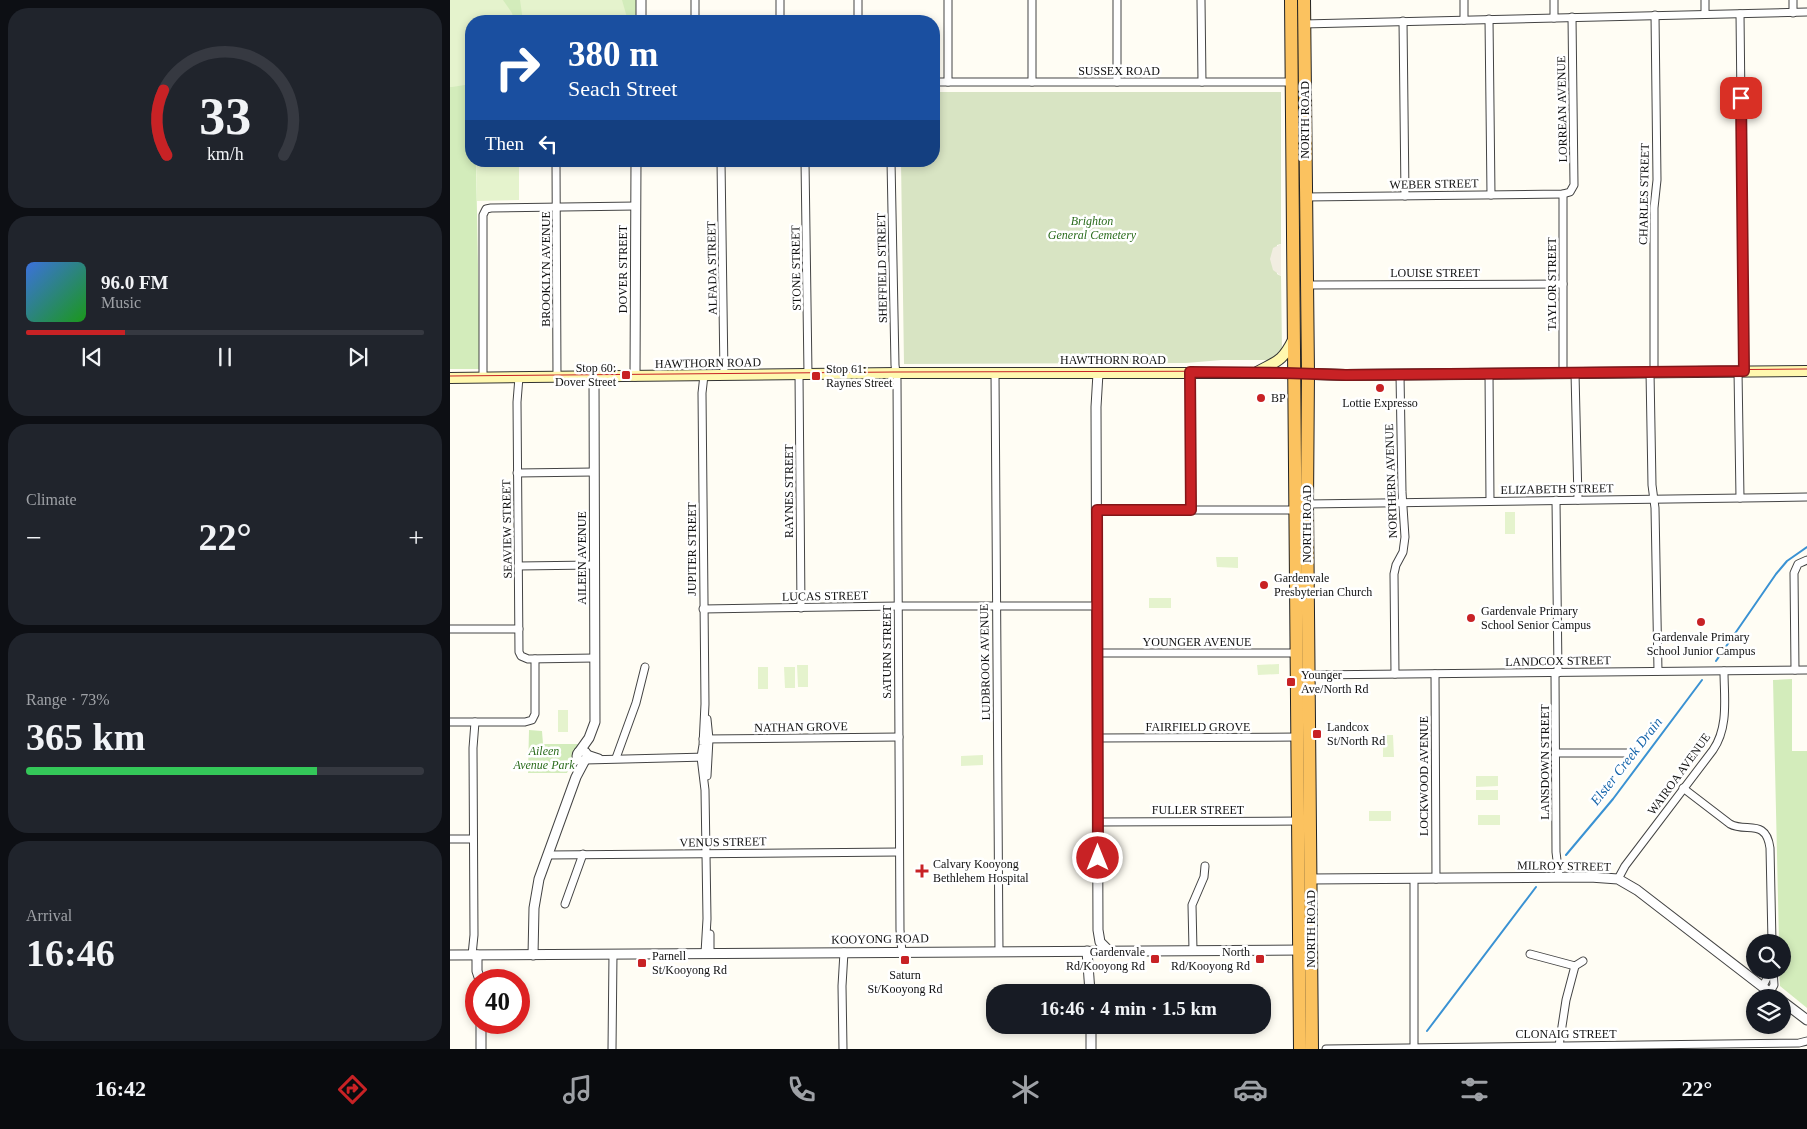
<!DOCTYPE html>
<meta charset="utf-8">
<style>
body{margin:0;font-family:Georgia,serif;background:#20242c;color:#f1f3f6;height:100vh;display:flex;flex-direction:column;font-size:19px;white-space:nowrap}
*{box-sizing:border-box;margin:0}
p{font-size:16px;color:#9ea1a6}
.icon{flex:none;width:28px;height:28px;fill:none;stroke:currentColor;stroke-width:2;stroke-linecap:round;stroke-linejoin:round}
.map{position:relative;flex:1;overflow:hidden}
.drawer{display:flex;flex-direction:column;gap:8px;padding:8px;background:#0d0f14;width:450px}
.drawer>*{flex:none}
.banner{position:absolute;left:15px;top:15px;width:475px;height:152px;border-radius:20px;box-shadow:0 2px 8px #0003;background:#1a4fa0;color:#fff;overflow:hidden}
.controls{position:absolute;left:1296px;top:934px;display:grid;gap:10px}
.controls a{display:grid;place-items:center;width:45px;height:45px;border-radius:50%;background:#171b24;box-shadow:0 2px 8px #0003;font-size:25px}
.speed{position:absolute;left:15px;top:969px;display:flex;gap:10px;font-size:25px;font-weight:700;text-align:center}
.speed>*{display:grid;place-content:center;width:65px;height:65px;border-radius:50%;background:#171b24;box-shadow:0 2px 8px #0003;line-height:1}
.speed .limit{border:8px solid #d22;background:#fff;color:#111}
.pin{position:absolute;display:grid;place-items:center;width:42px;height:42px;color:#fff;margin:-21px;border-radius:10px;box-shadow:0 2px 8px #0006}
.me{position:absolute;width:55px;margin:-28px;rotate:0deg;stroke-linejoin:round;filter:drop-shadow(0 0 4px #0008)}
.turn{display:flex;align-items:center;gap:18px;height:105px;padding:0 20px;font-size:22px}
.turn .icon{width:65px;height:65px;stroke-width:2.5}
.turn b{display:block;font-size:35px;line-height:42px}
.then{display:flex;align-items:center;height:48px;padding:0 20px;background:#0003;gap:10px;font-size:19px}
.big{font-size:38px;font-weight:800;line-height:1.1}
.drawer .tile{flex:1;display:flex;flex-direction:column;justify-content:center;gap:8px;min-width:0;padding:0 18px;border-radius:20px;background:#20242c}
.drawer .dial{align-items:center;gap:0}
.dial svg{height:130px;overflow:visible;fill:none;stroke:#363941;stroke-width:7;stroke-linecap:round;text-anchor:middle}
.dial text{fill:#f1f3f6;stroke:none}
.song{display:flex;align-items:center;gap:15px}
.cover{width:60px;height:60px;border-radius:8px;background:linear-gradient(135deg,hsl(220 70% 55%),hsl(120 70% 35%))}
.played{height:5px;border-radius:2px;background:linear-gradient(90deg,#c82225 25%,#363941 25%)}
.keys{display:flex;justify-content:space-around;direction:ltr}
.heat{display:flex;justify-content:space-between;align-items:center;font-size:28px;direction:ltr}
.charge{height:8px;border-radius:4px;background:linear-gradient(90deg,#34c759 73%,#363941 0)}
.trip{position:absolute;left:536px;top:984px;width:285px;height:50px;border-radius:20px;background:#171b24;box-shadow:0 2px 8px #0003;font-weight:800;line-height:50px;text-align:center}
.dock{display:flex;height:80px;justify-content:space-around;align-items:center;background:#090b0e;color:#9ea1a6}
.dock .icon{width:35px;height:35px}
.dock .active{color:#c82225}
.dock b{font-size:22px;color:#f1f3f6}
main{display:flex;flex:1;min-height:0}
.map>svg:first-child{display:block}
.green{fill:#d3ecbb}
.cemetery{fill:#d8e4c3}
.pitch{fill:#e5f3cd}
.plaza{fill:#f1ede1}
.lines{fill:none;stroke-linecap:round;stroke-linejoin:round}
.stream{stroke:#3a92d3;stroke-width:2}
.minor-casing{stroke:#444;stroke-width:9}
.tertiary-casing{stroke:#444;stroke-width:11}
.secondary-casing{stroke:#333;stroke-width:12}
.trunk-casing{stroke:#222;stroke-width:14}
.minor{stroke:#fff;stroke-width:7}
.tertiary{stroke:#fff;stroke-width:9}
.secondary{stroke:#fff8af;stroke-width:10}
.trunk{stroke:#fbc25f;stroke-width:12}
.tram{stroke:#c82225;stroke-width:1}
.route-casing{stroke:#821618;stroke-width:12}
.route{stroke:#c82225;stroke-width:9}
.poi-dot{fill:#c82225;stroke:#fff;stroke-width:2}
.labels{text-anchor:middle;stroke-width:5;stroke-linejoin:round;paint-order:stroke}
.street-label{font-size:12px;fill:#111;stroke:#fff}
.park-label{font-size:12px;font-style:italic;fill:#2b6c1d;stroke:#fff}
.poi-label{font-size:12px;fill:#111;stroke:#fff;text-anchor:start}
.water-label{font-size:14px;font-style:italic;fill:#1363a9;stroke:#fff}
</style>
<main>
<section class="drawer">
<div class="tile dial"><svg viewBox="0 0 100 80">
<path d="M14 69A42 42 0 1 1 86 69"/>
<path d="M14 69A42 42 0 0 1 12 29" stroke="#c82225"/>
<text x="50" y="56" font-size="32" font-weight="700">33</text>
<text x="50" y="72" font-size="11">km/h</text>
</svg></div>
<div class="tile">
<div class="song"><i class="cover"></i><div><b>96.0 FM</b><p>Music</p></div></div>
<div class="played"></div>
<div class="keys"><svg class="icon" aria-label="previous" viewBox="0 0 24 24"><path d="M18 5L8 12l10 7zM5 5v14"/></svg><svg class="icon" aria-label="pause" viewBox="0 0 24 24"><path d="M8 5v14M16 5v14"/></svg><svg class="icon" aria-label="next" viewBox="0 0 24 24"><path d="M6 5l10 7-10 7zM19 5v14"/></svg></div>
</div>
<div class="tile"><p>Climate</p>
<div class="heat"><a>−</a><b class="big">22°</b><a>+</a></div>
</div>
<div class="tile"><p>Range · 73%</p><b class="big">365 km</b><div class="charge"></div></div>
<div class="tile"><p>Arrival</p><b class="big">16:46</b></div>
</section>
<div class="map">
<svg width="1357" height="1049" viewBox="0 0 1357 1049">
<rect width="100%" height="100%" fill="#fffdf4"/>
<g class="green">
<polygon points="0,0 187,0 188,21 21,21 21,161 26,161 30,369 0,369"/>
<polygon points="1342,679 1342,751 1357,751 1357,1008 1330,986 1329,970 1332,970 1332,942 1329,942 1323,680"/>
<polygon points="79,730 92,731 93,744 128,744 117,773 78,773"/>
</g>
<polygon class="cemetery" points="484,92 831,92 831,244 827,245 827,274 831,276 832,349 826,356 818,360 772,360 736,363 454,364 451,161 484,161"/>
<g class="pitch">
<polygon points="0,0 53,0 62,13 64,21 21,21 21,84 2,87 0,87"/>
<polygon points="70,0 172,0 178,21 73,21"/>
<polygon points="26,161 69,161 69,200 27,201"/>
<rect x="1055" y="512" width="10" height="22"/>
<polygon points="766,557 788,557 788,568 767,567"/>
<rect x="699" y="598" width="22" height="10"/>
<polygon points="829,664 829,674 808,675 807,665"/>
<polygon points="347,665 358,665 358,687 348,687"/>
<rect x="308" y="667" width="10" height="22"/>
<polygon points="334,667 345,667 345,688 335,688"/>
<rect x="108" y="710" width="10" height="22"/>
<polygon points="933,735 943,735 944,757 933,757"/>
<polygon points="533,755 533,765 511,766 511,756"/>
<polygon points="1026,776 1048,776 1048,786 1026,787"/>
<rect x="1026" y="790" width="22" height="10"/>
<rect x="919" y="811" width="22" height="10"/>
<rect x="1028" y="815" width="22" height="10"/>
</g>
<polygon class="plaza" points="831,244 831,276 823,270 820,259 823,248"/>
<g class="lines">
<g class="stream">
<polyline points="1266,661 1326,574 1337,561 1357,547"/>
<polyline points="1116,855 1163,799 1252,680"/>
<polyline points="977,1031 1086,887"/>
</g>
<defs>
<g id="minor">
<polyline points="245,0 245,21"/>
<polyline points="330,0 330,21"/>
<polyline points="498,0 498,82"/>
<polyline points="582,0 582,82"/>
<polyline points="667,0 667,82"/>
<polyline points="751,0 752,82"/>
<polyline points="1014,0 1014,20"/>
<polyline points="1104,0 1104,18"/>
<polyline points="1255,0 1255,14"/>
<polyline points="1343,0 1343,13"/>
<polyline points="1290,14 1294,371"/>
<polyline points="1039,19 1041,195"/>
<polyline points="408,21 408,0"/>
<polyline points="953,21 955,196"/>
<polyline points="853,24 1357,12"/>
<polyline points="484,82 843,82"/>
<polyline points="106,161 107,377"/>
<polyline points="271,161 274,375"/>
<polyline points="355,161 358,374"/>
<polyline points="441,161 445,365 447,380 450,930 452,952"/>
<polyline points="1113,194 1113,373"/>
<polyline points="855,197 1113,194 1120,192 1124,185 1122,17"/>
<polyline points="858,285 1113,284"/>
<polyline points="1288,371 1290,498"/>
<polyline points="1200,372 1202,485 1205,508 1208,671"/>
<polyline points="1204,372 1204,208 1207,180 1205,15"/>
<polyline points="545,373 549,951"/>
<polyline points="740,373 741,510"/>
<polyline points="1125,373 1128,500"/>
<polyline points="349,374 351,608"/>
<polyline points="1039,374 1040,501"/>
<polyline points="254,375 252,393 255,704 253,745 251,757 255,790 257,919 255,953"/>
<polyline points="69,377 67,402 69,652 71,656 78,659 145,658"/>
<polyline points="33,378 33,215 36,209 41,208 186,206"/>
<polyline points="67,473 144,472"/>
<polyline points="1106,500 1108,673"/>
<polyline points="857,504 1357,497"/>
<polyline points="647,510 847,510"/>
<polyline points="68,566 144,565"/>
<polyline points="253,609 449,606 647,606"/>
<polyline points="0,629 69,629"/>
<polyline points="647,653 847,653"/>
<polyline points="1345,670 1344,573 1348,564 1357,560"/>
<polyline points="1105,673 1106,852 1109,877"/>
<polyline points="945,674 944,574 946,565 953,552 955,537 952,492 950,375"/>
<polyline points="985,674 986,879"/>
<polyline points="858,675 1357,670"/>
<polyline points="257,719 259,739 257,776"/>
<polyline points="0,722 75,722 82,720 85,714 85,659"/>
<polyline points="648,738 848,737"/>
<polyline points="253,739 449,737"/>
<polyline points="1106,753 1185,753"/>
<polyline points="137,754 149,758"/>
<polyline points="166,758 186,703 195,667"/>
<polyline points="135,760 257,757"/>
<path d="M1233 788 1280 824C1296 833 1316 818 1320 848L1322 942"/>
<polyline points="648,822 849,821"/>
<polyline points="0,839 23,839"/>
<polyline points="98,855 449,852"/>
<polyline points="964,879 964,1047"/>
<path d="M1168 879 1175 866 1263 750C1279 727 1274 697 1274 671"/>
<polyline points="115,904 133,854"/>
<polyline points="260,934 260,953"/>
<polyline points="743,950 742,905 754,877 755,866"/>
<polyline points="1080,954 1125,966"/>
<polyline points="22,955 24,935 23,748 25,722"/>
<polyline points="1313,986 1321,970"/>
<polyline points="1320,992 1324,985 1323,970"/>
<polyline points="1109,1046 1116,1000 1125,966 1133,961"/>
<polyline points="162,1049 163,954"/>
<polyline points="393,1049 392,986 394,952"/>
<polyline points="876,1049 1349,1043 1357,1041"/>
</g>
<g id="tertiary">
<polyline points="191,21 191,0"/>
<polyline points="648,373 646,407 648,930 650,942 658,950"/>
<polyline points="185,376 186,161"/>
<circle cx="132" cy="756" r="5"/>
<polyline points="129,752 139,738 145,722 144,377"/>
<polyline points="860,879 1140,877 1168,879 1187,890 1327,998"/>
<polyline points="637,951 640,992"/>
<polyline points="0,955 853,950"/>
<polyline points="27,955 27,971 30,980"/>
<polyline points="83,955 84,908 89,879 126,777 135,760"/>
<polyline points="1332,1001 1357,1020"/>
<polyline points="31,1022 31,1049"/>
<polyline points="641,1025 641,1049"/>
</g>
<g id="secondary">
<path d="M807 372C827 361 832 362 843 340"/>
<polyline points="0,378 446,373 833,373 895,375 1357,371"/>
</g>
<g id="trunk">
<polyline points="841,0 850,1049"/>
<polyline points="854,0 858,373 857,504 862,1049"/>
</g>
</defs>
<use href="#minor" class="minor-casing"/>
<use href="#tertiary" class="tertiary-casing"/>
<use href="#secondary" class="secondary-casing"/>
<use href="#trunk" class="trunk-casing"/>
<use href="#minor" class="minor"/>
<use href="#tertiary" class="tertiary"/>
<use href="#secondary" class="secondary"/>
<use href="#trunk" class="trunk"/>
<polyline class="tram" points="0,376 445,372 836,371 896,373 1357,369"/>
</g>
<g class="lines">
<defs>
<polyline id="route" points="648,858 647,510 741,510 740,372 836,373 896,375 1294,371 1291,98"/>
</defs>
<use href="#route" class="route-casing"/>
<use href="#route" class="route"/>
</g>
<g class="poi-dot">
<rect x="171" y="370" width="10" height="10" rx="2.5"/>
<rect x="361" y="371" width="10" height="10" rx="2.5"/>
<circle cx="930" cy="388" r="5"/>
<circle cx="811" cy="398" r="5"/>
<circle cx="814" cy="585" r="5"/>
<circle cx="1021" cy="618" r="5"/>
<circle cx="1251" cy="622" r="5"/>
<rect x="836" y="677" width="10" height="10" rx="2.5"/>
<rect x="862" y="729" width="10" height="10" rx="2.5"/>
<path d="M469.5 863.5h5v5h5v5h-5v5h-5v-5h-5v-5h5z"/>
<rect x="700" y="954" width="10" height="10" rx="2.5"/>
<rect x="805" y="954" width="10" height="10" rx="2.5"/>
<rect x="450" y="955" width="10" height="10" rx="2.5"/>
<rect x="187" y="958" width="10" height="10" rx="2.5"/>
</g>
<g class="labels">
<g class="street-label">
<text x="669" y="75">SUSSEX ROAD</text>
<text transform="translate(1112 109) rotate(-91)" y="4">LORREAN AVENUE</text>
<text transform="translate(855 120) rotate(-90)" y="4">NORTH ROAD</text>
<text transform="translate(984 184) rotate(-1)" y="4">WEBER STREET</text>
<text transform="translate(1194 194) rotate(-89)" y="4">CHARLES STREET</text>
<text transform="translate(262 268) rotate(-91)" y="4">ALFADA STREET</text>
<text transform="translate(346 268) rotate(-91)" y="4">STONE STREET</text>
<text transform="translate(432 268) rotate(-91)" y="4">SHEFFIELD STREET</text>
<text transform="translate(96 269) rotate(-90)" y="4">BROOKLYN AVENUE</text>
<text transform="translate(173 269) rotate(-90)" y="4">DOVER STREET</text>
<text x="985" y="277">LOUISE STREET</text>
<text transform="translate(1102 284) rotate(-90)" y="4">TAYLOR STREET</text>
<text x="663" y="364">HAWTHORN ROAD</text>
<text transform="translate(258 363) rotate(-1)" y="4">HAWTHORN ROAD</text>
<text transform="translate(941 481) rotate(-92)" y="4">NORTHERN AVENUE</text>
<text transform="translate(1107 489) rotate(-1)" y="4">ELIZABETH STREET</text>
<text transform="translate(339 491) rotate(-90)" y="4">RAYNES STREET</text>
<text transform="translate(857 524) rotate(-90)" y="4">NORTH ROAD</text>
<text transform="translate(57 529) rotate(-91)" y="4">SEAVIEW STREET</text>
<text transform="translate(242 549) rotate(-90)" y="4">JUPITER STREET</text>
<text transform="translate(132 558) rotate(-90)" y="4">AILEEN AVENUE</text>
<text transform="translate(375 596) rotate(-1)" y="4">LUCAS STREET</text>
<text x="747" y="646">YOUNGER AVENUE</text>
<text transform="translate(437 652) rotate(-90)" y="4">SATURN STREET</text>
<text transform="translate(1108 661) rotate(-1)" y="4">LANDCOX STREET</text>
<text transform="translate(535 662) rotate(-91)" y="4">LUDBROOK AVENUE</text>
<text transform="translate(351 727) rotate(-1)" y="4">NATHAN GROVE</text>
<text x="748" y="731">FAIRFIELD GROVE</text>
<text transform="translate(1095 762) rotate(-90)" y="4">LANSDOWN STREET</text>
<text transform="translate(1229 774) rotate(-54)" y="4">WAIROA AVENUE</text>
<text transform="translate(974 776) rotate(-90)" y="4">LOCKWOOD AVENUE</text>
<text x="748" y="814">FULLER STREET</text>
<text transform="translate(273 842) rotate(-1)" y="4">VENUS STREET</text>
<text transform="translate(1114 866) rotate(1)" y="4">MILROY STREET</text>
<text transform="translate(861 929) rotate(-90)" y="4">NORTH ROAD</text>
<text transform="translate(430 939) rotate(-1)" y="4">KOOYONG ROAD</text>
<text x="1116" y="1038">CLONAIG STREET</text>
</g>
<g class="park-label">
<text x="642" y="225">Brighton<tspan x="642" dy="14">General Cemetery</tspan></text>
<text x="94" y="755">Aileen<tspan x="94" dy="14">Avenue Park</tspan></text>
</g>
<g class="poi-label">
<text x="166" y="372" text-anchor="end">Stop 60:<tspan x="166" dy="14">Dover Street</tspan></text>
<text x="376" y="373">Stop 61:<tspan x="376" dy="14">Raynes Street</tspan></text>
<text x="821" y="402">BP</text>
<text x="930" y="407" text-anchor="middle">Lottie Expresso</text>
<text x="824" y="582">Gardenvale<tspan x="824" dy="14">Presbyterian Church</tspan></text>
<text x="1031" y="615">Gardenvale Primary<tspan x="1031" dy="14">School Senior Campus</tspan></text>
<text x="1251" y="641" text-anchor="middle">Gardenvale Primary<tspan x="1251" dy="14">School Junior Campus</tspan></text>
<text x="851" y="679">Younger<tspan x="851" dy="14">Ave/North Rd</tspan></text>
<text x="877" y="731">Landcox<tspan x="877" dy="14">St/North Rd</tspan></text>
<text x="483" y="868">Calvary Kooyong<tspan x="483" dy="14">Bethlehem Hospital</tspan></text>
<text x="695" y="956" text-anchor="end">Gardenvale<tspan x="695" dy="14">Rd/Kooyong Rd</tspan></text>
<text x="800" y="956" text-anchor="end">North<tspan x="800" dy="14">Rd/Kooyong Rd</tspan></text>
<text x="202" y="960">Parnell<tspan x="202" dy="14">St/Kooyong Rd</tspan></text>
<text x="455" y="979" text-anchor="middle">Saturn<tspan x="455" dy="14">St/Kooyong Rd</tspan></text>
</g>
<g class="water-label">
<text transform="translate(1176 761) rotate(-52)" y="5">Elster Creek Drain</text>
</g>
</g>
</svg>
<div class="controls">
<a><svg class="icon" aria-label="search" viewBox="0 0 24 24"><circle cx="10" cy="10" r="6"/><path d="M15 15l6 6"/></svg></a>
<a><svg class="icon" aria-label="layers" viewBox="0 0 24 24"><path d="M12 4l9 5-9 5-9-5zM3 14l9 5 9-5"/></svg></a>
</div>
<div class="speed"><div class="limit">40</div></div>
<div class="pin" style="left:1291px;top:98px;background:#d93025"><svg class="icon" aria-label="arrive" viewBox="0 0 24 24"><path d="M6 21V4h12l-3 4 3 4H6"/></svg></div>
<svg class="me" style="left:648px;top:858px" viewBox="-20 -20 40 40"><circle r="17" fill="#c82225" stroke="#fff" stroke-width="3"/><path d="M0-11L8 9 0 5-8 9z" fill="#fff"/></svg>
<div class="trip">16:46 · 4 min · 1.5 km</div>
<div class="banner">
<div class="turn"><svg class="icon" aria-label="right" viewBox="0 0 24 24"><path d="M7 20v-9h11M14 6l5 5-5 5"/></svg><div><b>380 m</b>Seach Street</div></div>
<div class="then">Then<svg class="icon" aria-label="left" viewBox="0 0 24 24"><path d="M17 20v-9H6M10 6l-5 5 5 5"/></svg></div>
</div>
</div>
</main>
<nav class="dock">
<b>16:42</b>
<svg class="icon active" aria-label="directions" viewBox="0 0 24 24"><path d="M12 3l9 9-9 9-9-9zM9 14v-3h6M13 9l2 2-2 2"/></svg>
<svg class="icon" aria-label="music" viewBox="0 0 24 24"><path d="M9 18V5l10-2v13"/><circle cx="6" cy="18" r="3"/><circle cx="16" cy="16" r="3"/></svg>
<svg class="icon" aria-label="phone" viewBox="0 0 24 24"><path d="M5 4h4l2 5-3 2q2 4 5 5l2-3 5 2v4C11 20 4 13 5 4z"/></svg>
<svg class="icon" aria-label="climate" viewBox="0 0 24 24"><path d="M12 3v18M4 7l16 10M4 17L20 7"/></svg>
<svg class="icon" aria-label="car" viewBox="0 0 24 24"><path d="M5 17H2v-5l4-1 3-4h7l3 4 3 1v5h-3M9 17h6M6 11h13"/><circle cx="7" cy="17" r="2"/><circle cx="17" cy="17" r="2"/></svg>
<svg class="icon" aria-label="filters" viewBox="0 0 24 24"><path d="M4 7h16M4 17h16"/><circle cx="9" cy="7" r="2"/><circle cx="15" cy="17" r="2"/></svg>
<b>22°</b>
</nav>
